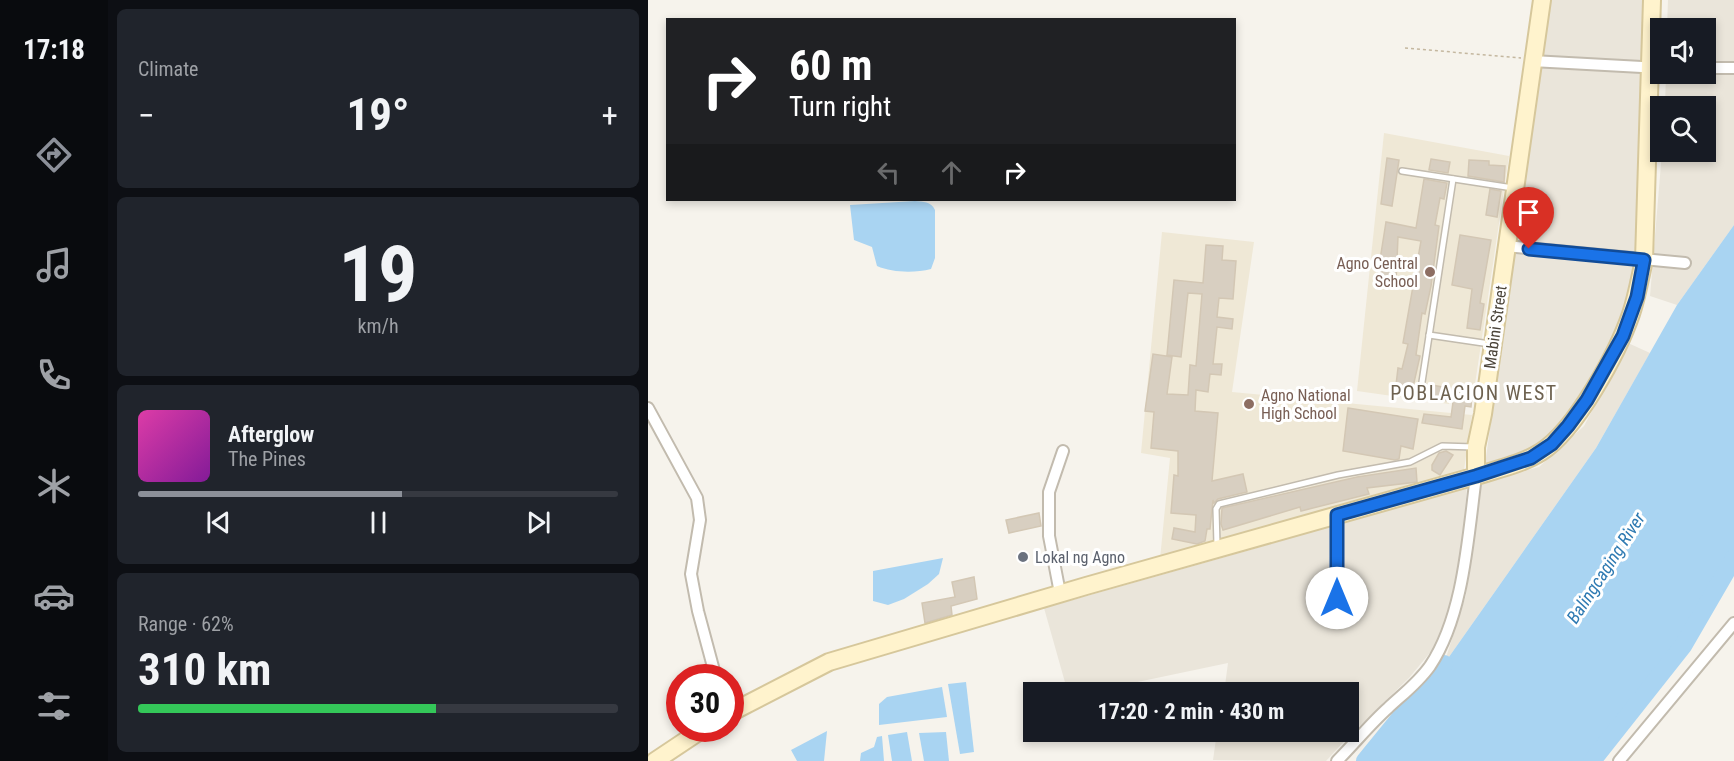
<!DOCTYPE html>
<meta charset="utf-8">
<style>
body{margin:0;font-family:"Roboto Condensed",sans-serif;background:#20242c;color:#f1f3f6;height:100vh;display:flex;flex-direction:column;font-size:22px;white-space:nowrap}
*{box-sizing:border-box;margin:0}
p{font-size:20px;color:#9ea1a6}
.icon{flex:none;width:33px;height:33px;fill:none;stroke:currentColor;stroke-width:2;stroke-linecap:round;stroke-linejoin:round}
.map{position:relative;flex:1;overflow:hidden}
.sheet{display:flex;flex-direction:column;gap:9px;padding:9px;background:#0d0f14;width:540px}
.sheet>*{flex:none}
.guide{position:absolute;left:18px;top:18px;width:570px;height:183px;border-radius:0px;box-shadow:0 3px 9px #0003;background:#202124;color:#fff;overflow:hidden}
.fabs{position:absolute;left:1002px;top:18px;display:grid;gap:12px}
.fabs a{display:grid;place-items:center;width:66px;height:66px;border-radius:0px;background:#171b24;box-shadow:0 3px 9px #0003;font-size:30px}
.speed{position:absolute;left:18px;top:664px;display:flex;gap:12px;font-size:30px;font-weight:700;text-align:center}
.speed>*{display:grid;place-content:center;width:78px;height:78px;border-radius:50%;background:#171b24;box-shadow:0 3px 9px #0003;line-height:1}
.speed .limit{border:9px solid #d22;background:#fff;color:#111}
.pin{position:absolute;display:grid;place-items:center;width:51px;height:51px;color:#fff;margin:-62px -26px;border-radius:50% 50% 50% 0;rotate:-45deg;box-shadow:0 0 6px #0007}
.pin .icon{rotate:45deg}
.me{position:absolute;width:66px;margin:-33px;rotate:0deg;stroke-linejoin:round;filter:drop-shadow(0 0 4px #0008)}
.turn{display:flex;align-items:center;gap:21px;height:126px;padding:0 24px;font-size:27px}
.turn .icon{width:78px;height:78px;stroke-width:2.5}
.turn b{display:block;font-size:42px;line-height:51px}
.lanes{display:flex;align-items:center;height:57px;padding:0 24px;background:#0003;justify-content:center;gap:30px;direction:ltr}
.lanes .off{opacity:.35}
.big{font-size:45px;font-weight:700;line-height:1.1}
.sheet .tile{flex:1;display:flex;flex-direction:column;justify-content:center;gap:9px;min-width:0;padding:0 21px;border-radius:9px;background:#20242c}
.sheet .dial{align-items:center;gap:0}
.dial b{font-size:78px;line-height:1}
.song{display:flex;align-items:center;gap:18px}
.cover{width:72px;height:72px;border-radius:9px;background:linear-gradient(135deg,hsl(320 70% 55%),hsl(290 70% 35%))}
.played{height:6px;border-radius:3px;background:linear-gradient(90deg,#8c9099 55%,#363941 55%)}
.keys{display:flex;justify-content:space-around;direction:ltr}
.heat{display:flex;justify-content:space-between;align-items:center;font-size:33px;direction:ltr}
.charge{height:9px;border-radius:4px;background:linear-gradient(90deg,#34c759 62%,#363941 0)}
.trip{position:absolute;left:375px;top:682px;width:336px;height:60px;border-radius:0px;background:#171b24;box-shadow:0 3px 9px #0003;font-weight:700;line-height:60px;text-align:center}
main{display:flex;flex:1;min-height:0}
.tabs{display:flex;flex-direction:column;width:108px;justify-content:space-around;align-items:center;background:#090b0e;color:#9ea1a6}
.tabs .icon{width:42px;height:42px}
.tabs .active{color:#8c9099}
.tabs b{font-size:27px;color:#f1f3f6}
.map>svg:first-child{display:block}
.residential{fill:#eae5da}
.education{fill:#efe8d6}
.water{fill:#a9d4f2}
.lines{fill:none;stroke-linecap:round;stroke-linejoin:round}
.river{stroke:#a9d4f2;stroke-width:18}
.building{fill:#d8cfc1;stroke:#d3c7b4;stroke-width:1.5}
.lane-casing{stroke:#c2bbae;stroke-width:8}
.street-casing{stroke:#c2bbae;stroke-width:14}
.secondary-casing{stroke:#d6c79b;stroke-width:20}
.path{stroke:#c4b79f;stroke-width:1.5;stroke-dasharray:3 3;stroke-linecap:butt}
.lane{stroke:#fff;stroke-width:5}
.street{stroke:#fff;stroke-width:10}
.secondary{stroke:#fff3cd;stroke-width:16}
.route-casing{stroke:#114b97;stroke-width:15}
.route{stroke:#1a73e8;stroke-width:10}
.education-dot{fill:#8d6e63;stroke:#fff;stroke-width:2}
.worship-dot{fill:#6b7280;stroke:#fff;stroke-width:2}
.labels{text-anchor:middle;stroke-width:6;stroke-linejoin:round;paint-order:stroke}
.education-label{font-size:16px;fill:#785e54;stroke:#fff;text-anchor:end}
.street-label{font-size:16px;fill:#4b4439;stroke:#fff}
.worship-label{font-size:16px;fill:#5b616d;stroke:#fff;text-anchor:start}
.water-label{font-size:18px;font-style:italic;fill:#2e7ab2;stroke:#fff}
.quarter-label{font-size:20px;letter-spacing:1.5px;fill:#6e6250;stroke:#fff}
</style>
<main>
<nav class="tabs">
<b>17:18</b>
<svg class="icon active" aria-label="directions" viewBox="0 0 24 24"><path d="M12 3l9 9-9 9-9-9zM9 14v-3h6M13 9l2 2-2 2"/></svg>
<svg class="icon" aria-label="music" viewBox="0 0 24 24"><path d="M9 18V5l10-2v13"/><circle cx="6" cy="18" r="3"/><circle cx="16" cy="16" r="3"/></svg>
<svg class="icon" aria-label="phone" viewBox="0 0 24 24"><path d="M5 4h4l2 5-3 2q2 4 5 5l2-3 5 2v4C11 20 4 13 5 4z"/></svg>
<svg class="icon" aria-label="climate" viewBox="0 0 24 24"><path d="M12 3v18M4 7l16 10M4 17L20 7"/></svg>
<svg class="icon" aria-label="car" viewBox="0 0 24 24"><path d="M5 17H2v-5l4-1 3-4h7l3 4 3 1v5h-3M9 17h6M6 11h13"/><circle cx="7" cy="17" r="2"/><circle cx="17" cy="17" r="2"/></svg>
<svg class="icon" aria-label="filters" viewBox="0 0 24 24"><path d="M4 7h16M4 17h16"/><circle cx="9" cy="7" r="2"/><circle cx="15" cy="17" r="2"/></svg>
</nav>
<section class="sheet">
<div class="tile"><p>Climate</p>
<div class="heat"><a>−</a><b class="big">19°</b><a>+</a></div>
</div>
<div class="tile dial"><b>19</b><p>km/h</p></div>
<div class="tile">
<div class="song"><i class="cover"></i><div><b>Afterglow</b><p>The Pines</p></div></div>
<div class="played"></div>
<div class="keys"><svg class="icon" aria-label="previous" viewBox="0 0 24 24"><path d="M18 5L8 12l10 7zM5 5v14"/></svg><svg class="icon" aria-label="pause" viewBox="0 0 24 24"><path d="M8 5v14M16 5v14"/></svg><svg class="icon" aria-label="next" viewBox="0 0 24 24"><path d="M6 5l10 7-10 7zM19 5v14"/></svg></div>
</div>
<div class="tile"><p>Range · 62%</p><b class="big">310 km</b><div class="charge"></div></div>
</section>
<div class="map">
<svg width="1086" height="761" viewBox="0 0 1086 761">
<rect width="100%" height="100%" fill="#f6f3ec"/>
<g class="residential">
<polygon points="901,0 999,0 992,254 981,304 947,375 914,429 893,446 862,459 837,465"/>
<polygon points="1020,0 1086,0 1086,225 1029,305 1002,296 1014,152 1058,152 1058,106 1017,106 1018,74 1058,74 1058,28 1019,28"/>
<polygon points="980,343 1002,353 948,448 796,664 818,595 832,483 891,467 936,426"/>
<polygon points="819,486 815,534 805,595 790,643 761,678 700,737 678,761 565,760 569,732 700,732 700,693 576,693 580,663 437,693 420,693 396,608 602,550"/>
</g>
<g class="education">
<polygon points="736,133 861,156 826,391 805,389 801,404 709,391"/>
<polygon points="514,232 606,242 584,392 824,415 816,470 512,559 522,458 493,453"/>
</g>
<g class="water">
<path d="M267 201C275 202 283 201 287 210V258L283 269C267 273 245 273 229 266L224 247 206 240 202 205Z"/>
<polygon points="1086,225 1086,558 1035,646 944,761 717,761 796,664 948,448 1029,305"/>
<polygon points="295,558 291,574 280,584 256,599 240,605 225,601 225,571"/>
<polygon points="318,682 326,752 312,754 300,684"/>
<polygon points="294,687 299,717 231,725 231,704 239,697"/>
<polygon points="179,731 176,761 149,761 143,750"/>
<polygon points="259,732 264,761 244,761 240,735"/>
<polygon points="298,732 301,761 276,761 271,733"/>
<polygon points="234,736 236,761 212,761 213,753 226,747 229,737"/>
</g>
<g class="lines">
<g class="river">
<polyline points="717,761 796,664"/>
<polyline points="944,761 1035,646 1086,558"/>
</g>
</g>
<g class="building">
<polygon points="739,158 751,160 744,206 733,204"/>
<polygon points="783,159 802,162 800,173 781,170"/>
<polygon points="821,160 841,161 841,165 857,166 856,182 820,176"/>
<polygon points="776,179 799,183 796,199 792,198 787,225 791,226 783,286 777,314 774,313 768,355 772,356 765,387 748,385 750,368 754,369 760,344 755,343 773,241 750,237 748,282 729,279 738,222 768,228"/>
<polygon points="842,189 853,191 849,217 838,215"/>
<polygon points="812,235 843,240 832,303 836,304 832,330 819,328 824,289 804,285"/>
<polygon points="558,245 575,246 574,260 588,261 585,299 571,298 569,317 585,319 584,329 569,327 565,364 574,364 573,375 562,374 560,392 548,390 547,411 570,413 564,481 595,474 599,492 570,499 566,503 565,500 562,529 559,529 557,541 549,544 524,539 526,528 547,532 548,515 523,513 526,475 530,476 530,451 503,448 506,412 497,411 505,354 524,357 519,394 540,395 542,365 548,366 554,294 540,293 533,357 519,355 526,280 555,283"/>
<polygon points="778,384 800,388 800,391 824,394 823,407 817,406 814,429 774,423 776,414 803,417 805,402 774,396"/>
<polygon points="700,408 770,419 765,449 753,446 751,459 747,460 695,451"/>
<polygon points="798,451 805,455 792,475 784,470 784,465 791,453"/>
<polygon points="768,468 769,482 719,488 721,494 653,511 652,507 575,530 573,524 574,508 709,477"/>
<polygon points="391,513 393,526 361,533 358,520"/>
<polygon points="326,577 329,599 303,606 304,615 277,623 274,603 307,597 304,582"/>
</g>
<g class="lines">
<defs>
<g id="lane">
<polyline points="754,171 865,188"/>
<polyline points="781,335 842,344"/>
<polyline points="774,382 805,179"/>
<polyline points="569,545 568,509 571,504 690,475 762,462 794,446 826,447"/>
</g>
<g id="street">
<polyline points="884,61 1012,68"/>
<polyline points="1058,68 1086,68"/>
<polyline points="858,246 1037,263"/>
<polyline points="0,408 49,498 52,520 43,574 50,611 68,678"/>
<polyline points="412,593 401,536 401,492 415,451"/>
<polyline points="689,622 689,515"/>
<path d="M689 761C706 744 722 724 740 708 755 694 770 683 782 666 816 615 820 536 828 476"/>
<polyline points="971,761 1086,623"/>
</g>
<g id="secondary">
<polyline points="828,476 828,447 835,414 894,0"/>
<path d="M82 713 181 662 438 586 828 476C850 469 874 464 893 452 928 430 970 352 983 314 989 296 992 278 996 260L1004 0"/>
<polyline points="7,761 55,729"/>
</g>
</defs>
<use href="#lane" class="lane-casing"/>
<use href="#street" class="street-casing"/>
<use href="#secondary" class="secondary-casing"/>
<polyline class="path" points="757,48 873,58"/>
<use href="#lane" class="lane"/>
<use href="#street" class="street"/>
<use href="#secondary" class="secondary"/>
</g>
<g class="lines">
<defs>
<polyline id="route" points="689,598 689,515 828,476 883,458 904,444 920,426 939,400 975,336 989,297 996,260 881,249"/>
</defs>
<use href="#route" class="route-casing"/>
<use href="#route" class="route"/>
</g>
<g class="education-dot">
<circle cx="782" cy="272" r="6"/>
<circle cx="601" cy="404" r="6"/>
</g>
<circle class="worship-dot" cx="375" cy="557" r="6"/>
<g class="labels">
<g class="education-label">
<text x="770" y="269">Agno Central<tspan x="770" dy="18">School</tspan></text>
<text x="613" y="401" text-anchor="start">Agno National<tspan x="613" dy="18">High School</tspan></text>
</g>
<g class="street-label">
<text transform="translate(847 327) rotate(-82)" y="6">Mabini Street</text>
</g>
<g class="worship-label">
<text x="387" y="563">Lokal ng Agno</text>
</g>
<g class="water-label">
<text transform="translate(958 568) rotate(-57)" y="6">Balingcaging River</text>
</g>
<g class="quarter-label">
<text x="826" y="400">POBLACION WEST</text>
</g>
</g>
</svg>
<div class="fabs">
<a><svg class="icon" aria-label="sound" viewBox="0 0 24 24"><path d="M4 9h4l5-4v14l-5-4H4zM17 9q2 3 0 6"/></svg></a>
<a><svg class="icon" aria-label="search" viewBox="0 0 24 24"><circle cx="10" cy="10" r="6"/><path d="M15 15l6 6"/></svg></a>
</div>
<div class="speed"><div class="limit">30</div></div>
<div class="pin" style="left:881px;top:249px;background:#d93025"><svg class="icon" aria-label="arrive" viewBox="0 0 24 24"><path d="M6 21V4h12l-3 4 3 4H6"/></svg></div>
<svg class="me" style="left:689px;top:598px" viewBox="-20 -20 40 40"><circle r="19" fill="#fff"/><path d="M0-13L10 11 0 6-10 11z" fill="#1a73e8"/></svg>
<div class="trip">17:20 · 2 min · 430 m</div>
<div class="guide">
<div class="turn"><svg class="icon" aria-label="right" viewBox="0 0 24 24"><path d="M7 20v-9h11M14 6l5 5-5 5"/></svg><div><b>60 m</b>Turn right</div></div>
<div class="lanes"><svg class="icon off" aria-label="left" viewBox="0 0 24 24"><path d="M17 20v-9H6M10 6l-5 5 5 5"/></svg><svg class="icon off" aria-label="ahead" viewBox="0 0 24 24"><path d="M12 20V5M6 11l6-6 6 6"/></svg><svg class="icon" aria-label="right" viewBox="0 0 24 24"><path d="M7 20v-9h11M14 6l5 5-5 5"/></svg></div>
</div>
</div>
</main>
